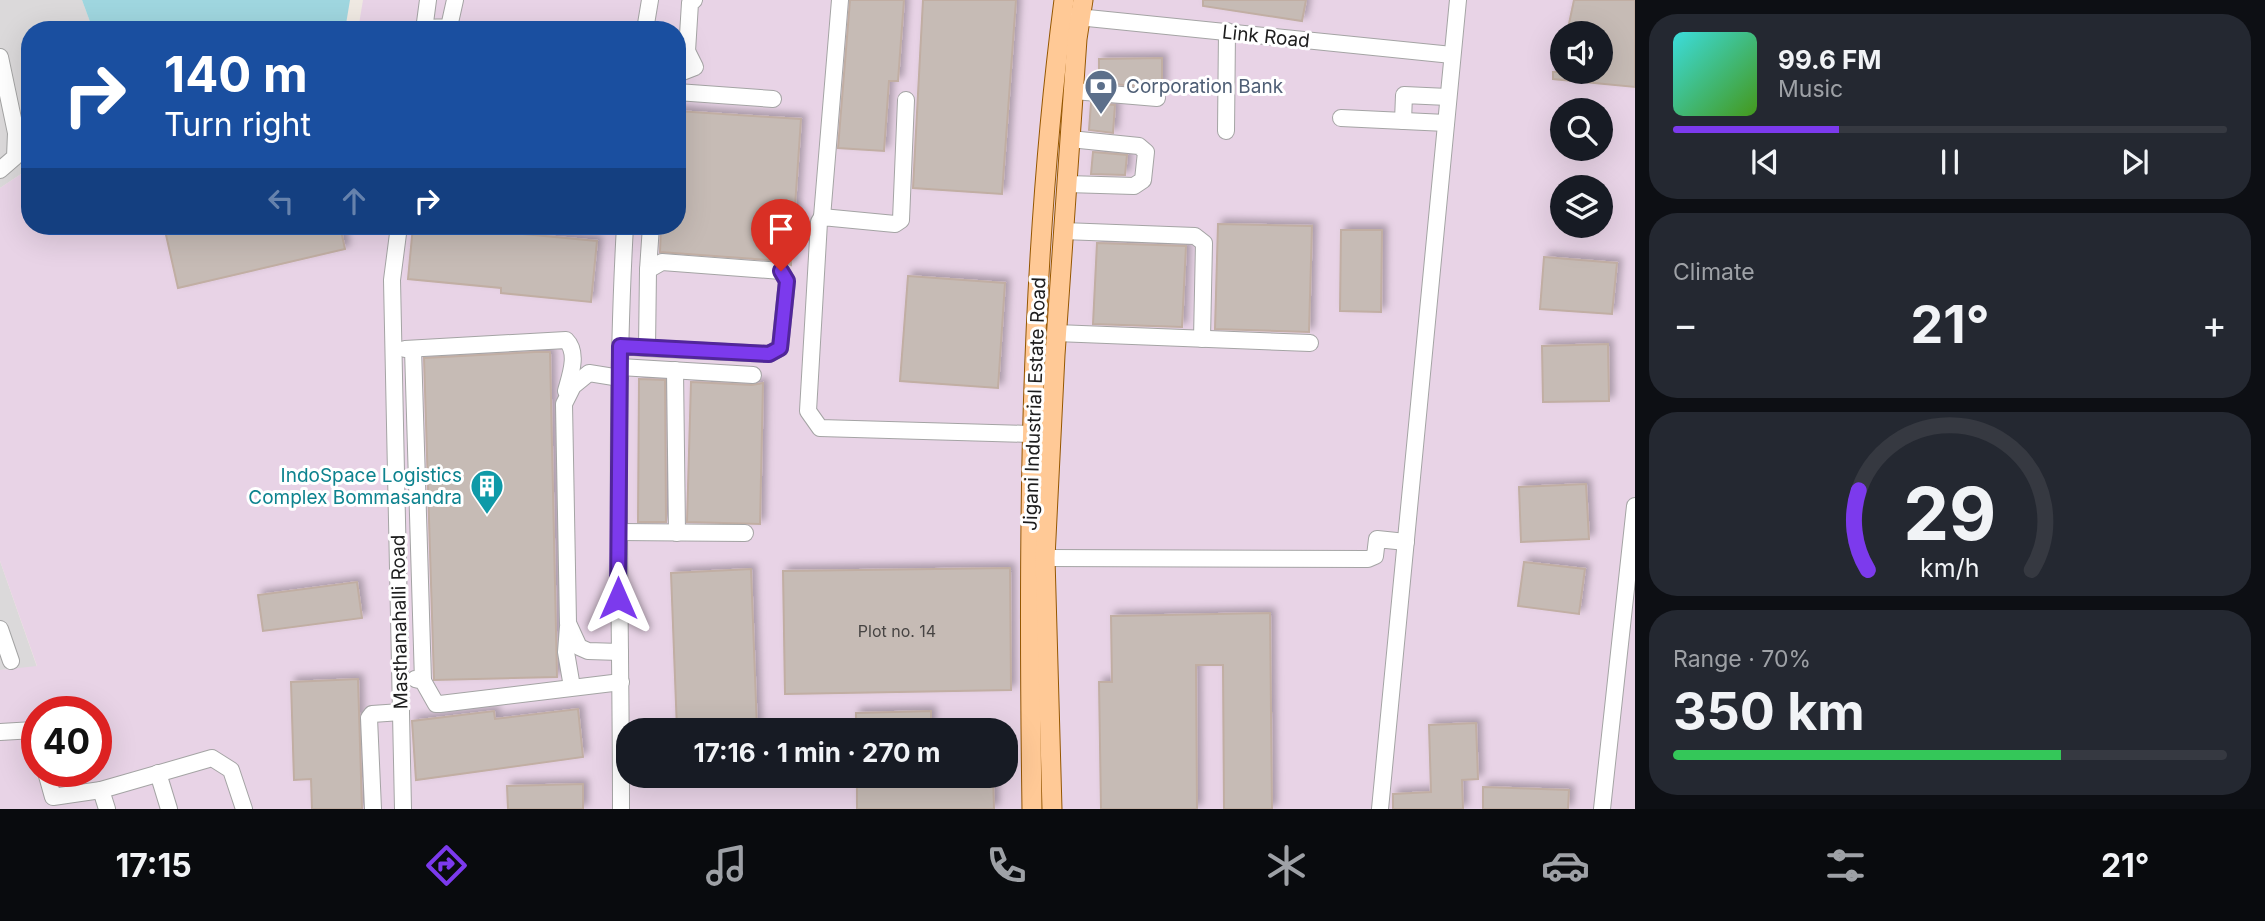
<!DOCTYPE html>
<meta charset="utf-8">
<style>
body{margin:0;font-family:Inter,sans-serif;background:#242831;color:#f1f3f6;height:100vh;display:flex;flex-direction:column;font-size:26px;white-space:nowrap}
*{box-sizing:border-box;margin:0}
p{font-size:23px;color:#9ea1a6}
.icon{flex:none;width:38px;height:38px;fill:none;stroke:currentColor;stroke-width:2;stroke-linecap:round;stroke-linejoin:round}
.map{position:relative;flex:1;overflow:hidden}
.sheet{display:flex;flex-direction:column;gap:14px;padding:14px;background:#0d0f14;width:630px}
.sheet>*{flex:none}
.banner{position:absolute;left:21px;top:21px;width:665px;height:214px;border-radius:28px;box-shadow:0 7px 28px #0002;background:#1a4fa0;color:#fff;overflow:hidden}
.controls{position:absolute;left:1550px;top:21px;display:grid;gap:14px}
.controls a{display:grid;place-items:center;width:63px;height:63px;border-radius:50%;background:#171b24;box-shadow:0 7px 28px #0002;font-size:35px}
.speed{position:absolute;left:21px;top:696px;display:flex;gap:14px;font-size:35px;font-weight:700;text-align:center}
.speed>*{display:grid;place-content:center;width:91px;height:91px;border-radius:50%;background:#171b24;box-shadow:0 7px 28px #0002;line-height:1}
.speed .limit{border:10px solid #d22;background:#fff;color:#111}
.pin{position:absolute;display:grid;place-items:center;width:60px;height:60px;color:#fff;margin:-72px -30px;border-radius:50% 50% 50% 0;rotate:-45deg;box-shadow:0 0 7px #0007}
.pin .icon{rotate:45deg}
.me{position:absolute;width:77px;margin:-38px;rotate:0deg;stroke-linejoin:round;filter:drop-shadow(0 0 5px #0008)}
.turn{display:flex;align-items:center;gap:24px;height:147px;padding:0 28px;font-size:32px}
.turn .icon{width:91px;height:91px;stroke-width:2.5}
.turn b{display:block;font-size:49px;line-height:60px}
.lanes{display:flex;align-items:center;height:66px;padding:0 28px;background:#0003;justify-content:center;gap:35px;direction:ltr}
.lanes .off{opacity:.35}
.big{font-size:52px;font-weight:700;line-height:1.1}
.sheet .tile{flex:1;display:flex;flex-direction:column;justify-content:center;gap:10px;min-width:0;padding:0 24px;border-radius:28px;background:#242831}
.sheet .dial{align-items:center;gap:0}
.dial svg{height:182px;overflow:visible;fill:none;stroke:#363941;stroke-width:7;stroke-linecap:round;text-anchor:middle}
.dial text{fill:#f1f3f6;stroke:none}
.song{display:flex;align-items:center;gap:21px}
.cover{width:84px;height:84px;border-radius:10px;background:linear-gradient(135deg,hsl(180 70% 55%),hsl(100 70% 35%))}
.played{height:7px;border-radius:4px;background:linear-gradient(90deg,#7c3aed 30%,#363941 30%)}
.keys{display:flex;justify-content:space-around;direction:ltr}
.heat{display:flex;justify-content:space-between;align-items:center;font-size:38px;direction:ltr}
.charge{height:10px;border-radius:5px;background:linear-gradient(90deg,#34c759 70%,#363941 0)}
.trip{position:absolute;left:616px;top:718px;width:402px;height:70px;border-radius:28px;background:#171b24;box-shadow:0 7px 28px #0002;font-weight:700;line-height:70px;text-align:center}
.dock{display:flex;height:112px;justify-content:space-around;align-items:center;background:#090b0e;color:#9ea1a6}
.dock .icon{width:49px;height:49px}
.dock .on{color:#7c3aed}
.dock b{font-size:32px;color:#f1f3f6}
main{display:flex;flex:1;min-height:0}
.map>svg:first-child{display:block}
.residential{fill:#dbd9da}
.industrial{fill:#e8d3e6;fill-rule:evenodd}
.water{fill:#9fd6df}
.building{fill:#c6bbb5;stroke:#c1aea3;stroke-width:2;filter:url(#shadow)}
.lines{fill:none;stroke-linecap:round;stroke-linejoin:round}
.minor-casing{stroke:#a4a4a4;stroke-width:18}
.major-casing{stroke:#955700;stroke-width:21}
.minor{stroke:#fff;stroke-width:16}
.major{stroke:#ffc996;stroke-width:19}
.route-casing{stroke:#51269a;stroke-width:18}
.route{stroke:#7c3aed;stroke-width:12}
.labels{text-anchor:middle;stroke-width:6;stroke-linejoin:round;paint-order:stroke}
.number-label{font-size:16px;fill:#474443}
.street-label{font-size:19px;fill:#1d1d1d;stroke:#fff}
.service-label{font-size:19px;fill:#4e5e75;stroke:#fff;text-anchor:start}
.culture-label{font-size:19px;fill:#0d838f;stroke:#fff;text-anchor:end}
</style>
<main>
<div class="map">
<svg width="1635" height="809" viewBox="0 0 1635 809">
<defs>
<filter id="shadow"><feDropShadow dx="4.5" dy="-4.5" stdDeviation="3.5" flood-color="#0004"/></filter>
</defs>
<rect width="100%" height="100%" fill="#efe9e2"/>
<g class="residential">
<polygon points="0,0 82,0 93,30 30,30 30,168 0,188"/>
<polygon points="0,561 37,667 0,670"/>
</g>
<path class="industrial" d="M363 0H1635V809H0V670L37 666 0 561V188L30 168V226H677V30H358ZM1563 33H1601V72H1563ZM1563 110H1601V149H1563ZM1563 187H1601V226H1563ZM37 712H96V772H37ZM628 730H1006V775H628Z"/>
<polygon class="water" points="82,0 350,0 345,30 93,30"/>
<g class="building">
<polygon points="850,0 904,0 898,81 889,81 884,151 838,148"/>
<polygon points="923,0 1016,0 1002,194 913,188"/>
<polygon points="1203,0 1306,0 1302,21 1203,6"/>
<polygon points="1574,0 1635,0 1635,87 1553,79 1553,72 1601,72 1601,33 1567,33"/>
<polygon points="1162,58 1162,88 1099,83 1099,59"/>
<polygon points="1091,103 1115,105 1113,133 1089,130"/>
<polygon points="677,111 801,119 791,265 782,261 660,252 661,226 677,226"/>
<polygon points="1093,152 1127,155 1125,175 1091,174"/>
<polygon points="1218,224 1312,226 1309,332 1215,329"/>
<polygon points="164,226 340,226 345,249 178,288"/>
<polygon points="413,226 504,226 503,232 597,241 591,302 501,293 501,288 408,279"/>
<polygon points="1341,230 1382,230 1381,312 1340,311"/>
<polygon points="1097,243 1186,246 1182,327 1093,324"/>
<polygon points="1544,257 1617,263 1612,314 1540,309"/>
<polygon points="908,276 1005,283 998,388 900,381"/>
<polygon points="1608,344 1609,401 1543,402 1542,346"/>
<polygon points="535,352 550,352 557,677 434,680 424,358"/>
<polygon points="639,379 665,380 666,522 638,522"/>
<polygon points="691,382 752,385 763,383 760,524 687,522"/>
<polygon points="1586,484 1589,539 1521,542 1519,487"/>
<polygon points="1524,562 1585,569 1579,614 1518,606"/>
<polygon points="1010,568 1011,690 785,694 783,571"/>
<polygon points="751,569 757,729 677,730 671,573"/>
<polygon points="357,582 362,618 263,631 258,595"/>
<polygon points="1270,613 1272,809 1224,809 1223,665 1196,665 1197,809 1101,809 1099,682 1112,682 1111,616"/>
<polygon points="358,679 362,809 312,809 311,779 294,780 291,682"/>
<polygon points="578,709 583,757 416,780 412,721 494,711 495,719"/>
<polygon points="931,711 931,730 856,730 856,713"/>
<polygon points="1476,723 1478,779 1462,780 1463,809 1393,809 1393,794 1431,792 1429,725"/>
<polygon points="857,775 993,775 994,809 857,809"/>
<polygon points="583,784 583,809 508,809 507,786"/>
<polygon points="1483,787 1569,790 1568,809 1483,809"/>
</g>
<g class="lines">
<defs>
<g id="minor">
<polyline points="1068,16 1452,55"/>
<polyline points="425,28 449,27 455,0"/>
<polyline points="424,30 428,0"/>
<polyline points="645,30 650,0"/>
<polyline points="677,50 687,51 695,67 677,74"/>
<polyline points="687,51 690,3 694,0"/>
<polyline points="0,57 16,133 15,157 0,170"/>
<polyline points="1074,91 1157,98"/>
<polyline points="677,92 773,99"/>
<polyline points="906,100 901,220 895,224 822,217 819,222 808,411 820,428 1030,434"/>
<polyline points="1341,118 1446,123"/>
<polyline points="1403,121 1404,95 1448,97"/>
<polyline points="1226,131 1227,31"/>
<polyline points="1067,184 1134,186 1143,180 1146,152 1139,146 1070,139"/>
<polyline points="822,217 840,0"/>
<polyline points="399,226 392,280 403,809"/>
<polyline points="1063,231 1195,236 1204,243 1202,339"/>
<polyline points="648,270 651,226"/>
<polyline points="1056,333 1310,343"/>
<polyline points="620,346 647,348 769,354 780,348 787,281 781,271 662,262 648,270 647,348"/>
<path d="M405 349 566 340C579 353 570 376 566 391"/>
<polyline points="413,349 423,681"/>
<polyline points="620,367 753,375"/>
<polyline points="675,370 677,533"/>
<polyline points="620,378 589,373 573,386 564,404 568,623 579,647 588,651 620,652"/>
<polyline points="619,532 745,533"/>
<polyline points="1045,558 1368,559 1375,556 1377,539 1406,542"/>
<polyline points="568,627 566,652 572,687"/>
<polyline points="0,629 11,661"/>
<polyline points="415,679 423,681 436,704 440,704 621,682"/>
<polyline points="0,732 34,730 37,740"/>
<polyline points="46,772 53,797 101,790 212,758 231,770 244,809"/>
<polyline points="158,773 169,809"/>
<polyline points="101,790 107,809"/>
<polyline points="373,809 369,718 372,714 401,712"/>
<path d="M621 809C621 615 614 420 625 226"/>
<polyline points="1380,809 1458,0"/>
<polyline points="1602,809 1635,506"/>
</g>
<g id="major">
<path d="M1032 809C1028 538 1029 269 1064 0"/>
<polyline points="1052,809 1045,558 1055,355 1077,39 1083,0"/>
</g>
</defs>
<use href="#minor" class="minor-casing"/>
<use href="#major" class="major-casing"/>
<use href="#minor" class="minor"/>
<use href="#major" class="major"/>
</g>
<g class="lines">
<defs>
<polyline id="route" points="618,598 620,346 769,354 780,348 787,281 781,271"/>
</defs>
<use href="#route" class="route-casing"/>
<use href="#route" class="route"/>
</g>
<defs>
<symbol id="bank-pin" viewBox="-11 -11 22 30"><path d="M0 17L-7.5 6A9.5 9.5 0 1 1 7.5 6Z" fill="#5c6f8a" stroke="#fff"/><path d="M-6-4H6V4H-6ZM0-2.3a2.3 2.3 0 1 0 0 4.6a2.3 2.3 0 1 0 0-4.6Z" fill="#fff"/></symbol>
<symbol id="building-pin" viewBox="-11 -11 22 30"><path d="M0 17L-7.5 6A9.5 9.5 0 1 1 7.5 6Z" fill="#0f9aa8" stroke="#fff"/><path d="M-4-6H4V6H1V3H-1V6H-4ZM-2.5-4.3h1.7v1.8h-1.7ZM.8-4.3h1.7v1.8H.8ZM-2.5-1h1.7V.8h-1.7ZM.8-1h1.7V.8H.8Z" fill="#fff"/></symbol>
</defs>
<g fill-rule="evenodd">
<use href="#bank-pin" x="1082" y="67" width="38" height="52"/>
<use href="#building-pin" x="468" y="467" width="38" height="52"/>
</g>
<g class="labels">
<g class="number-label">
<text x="897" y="637">Plot no. 14</text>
</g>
<g class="street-label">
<text transform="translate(1266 36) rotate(6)" y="7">Link Road</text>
<text transform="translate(1034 404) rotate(-88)" y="7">Jigani Industrial Estate Road</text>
<text transform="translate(399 622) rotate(-91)" y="7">Masthanahalli Road</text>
</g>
<g class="service-label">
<text x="1126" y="93">Corporation Bank</text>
</g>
<g class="culture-label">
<text x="462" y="482">IndoSpace Logistics<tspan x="462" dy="22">Complex Bommasandra</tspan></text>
</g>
</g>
</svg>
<div class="controls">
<a><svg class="icon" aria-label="sound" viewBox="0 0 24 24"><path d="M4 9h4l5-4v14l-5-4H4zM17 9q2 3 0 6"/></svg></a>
<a><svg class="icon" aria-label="search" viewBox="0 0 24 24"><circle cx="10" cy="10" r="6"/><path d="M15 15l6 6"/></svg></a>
<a><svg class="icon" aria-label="layers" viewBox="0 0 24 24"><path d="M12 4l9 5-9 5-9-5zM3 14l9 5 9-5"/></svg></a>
</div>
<div class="speed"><div class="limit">40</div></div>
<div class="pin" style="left:781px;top:271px;background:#d93025"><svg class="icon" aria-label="arrive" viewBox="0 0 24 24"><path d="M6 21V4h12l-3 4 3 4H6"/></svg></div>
<svg class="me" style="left:618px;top:598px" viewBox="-20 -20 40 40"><path d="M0-17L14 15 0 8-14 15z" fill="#7c3aed" stroke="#fff" stroke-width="4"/></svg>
<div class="trip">17:16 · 1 min · 270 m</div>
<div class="banner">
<div class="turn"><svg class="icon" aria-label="right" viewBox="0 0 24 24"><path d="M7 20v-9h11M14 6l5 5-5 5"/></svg><div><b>140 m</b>Turn right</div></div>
<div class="lanes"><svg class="icon off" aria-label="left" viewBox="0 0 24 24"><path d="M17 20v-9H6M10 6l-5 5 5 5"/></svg><svg class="icon off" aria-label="ahead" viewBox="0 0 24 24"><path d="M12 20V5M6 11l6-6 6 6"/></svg><svg class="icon" aria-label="right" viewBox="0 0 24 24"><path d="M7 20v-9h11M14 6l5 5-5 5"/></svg></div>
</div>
</div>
<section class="sheet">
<div class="tile">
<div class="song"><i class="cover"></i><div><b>99.6 FM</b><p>Music</p></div></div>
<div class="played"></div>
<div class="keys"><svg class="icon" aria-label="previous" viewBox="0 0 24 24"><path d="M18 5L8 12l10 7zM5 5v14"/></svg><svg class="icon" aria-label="pause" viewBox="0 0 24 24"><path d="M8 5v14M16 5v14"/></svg><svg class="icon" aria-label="next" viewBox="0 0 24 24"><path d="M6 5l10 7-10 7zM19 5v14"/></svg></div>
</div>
<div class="tile"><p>Climate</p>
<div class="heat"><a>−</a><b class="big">21°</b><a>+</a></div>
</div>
<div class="tile dial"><svg viewBox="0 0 100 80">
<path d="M14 69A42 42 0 1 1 86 69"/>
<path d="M14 69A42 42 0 0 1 10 34" stroke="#7c3aed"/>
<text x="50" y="56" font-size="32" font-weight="700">29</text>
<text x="50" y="72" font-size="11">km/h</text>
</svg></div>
<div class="tile"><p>Range · 70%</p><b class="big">350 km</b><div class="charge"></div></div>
</section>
</main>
<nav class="dock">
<b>17:15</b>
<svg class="icon on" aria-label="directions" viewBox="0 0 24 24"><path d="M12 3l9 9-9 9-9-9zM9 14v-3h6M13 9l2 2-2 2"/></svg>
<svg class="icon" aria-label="music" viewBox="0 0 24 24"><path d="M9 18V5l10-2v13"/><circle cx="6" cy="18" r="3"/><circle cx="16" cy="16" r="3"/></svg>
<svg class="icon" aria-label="phone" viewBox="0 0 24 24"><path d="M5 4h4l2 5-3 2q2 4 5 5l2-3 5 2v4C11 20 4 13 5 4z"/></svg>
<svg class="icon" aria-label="climate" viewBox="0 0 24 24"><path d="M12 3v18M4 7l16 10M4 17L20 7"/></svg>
<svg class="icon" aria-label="car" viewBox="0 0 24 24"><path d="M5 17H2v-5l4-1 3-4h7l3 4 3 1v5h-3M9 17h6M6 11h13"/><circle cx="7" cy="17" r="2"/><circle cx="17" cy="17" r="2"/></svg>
<svg class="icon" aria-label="filters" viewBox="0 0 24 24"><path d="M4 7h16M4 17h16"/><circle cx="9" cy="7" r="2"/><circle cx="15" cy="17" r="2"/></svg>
<b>21°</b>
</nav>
